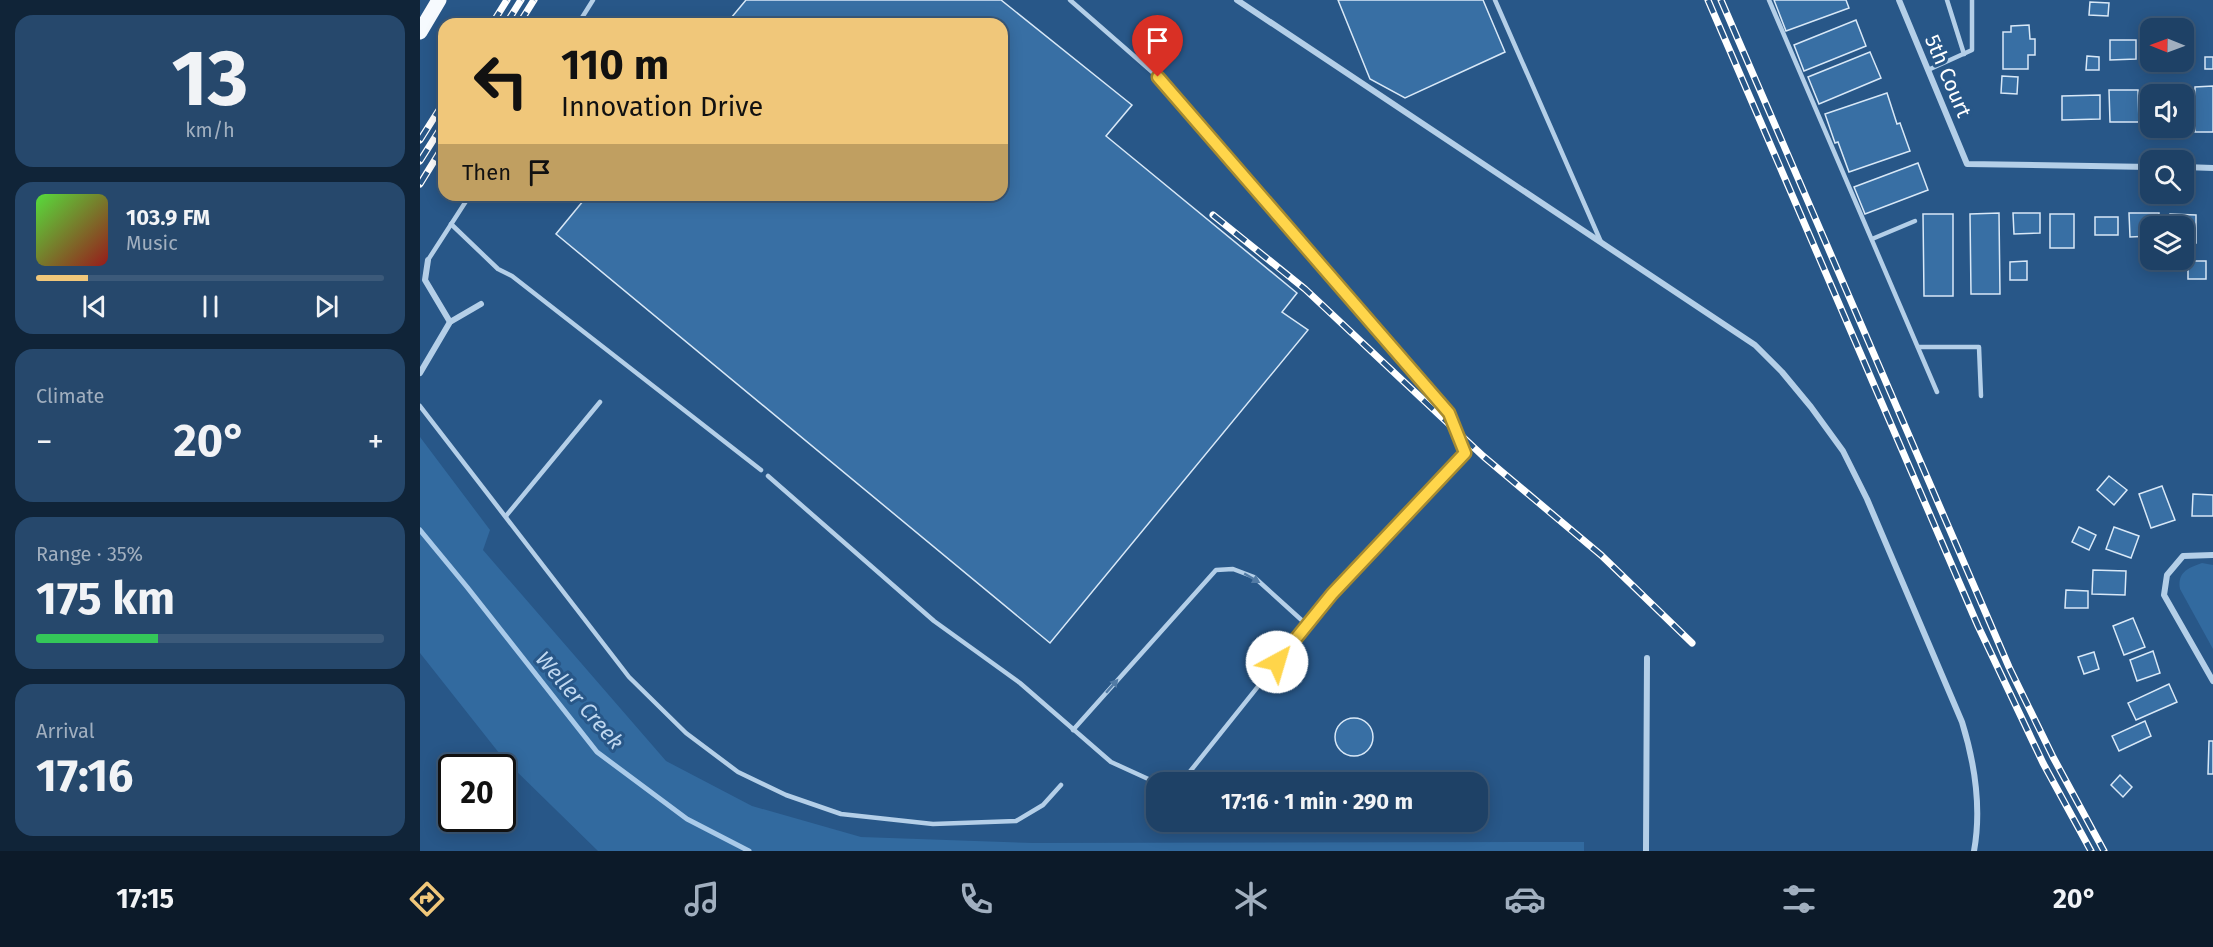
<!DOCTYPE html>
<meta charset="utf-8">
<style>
body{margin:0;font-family:"Fira Sans",sans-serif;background:#26486c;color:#f1f3f6;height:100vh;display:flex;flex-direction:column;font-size:22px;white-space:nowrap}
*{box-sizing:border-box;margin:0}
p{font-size:20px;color:#a1afbf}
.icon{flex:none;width:33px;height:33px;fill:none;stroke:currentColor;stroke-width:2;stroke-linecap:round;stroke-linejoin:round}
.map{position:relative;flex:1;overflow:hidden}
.side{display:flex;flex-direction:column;gap:15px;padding:15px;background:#102438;width:420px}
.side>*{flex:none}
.banner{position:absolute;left:18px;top:18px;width:570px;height:183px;border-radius:18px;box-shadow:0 3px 15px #0003,0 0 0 2px #3c5a7a;background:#f0c77a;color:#111;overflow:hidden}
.needle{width:39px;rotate:271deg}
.controls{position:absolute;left:1720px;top:18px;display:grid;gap:12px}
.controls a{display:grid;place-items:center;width:54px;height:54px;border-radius:12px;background:#1e4166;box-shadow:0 3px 15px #0003,0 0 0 2px #3c5a7a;font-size:30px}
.speed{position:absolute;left:18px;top:754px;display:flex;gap:12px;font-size:30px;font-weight:700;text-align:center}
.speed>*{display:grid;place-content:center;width:78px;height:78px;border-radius:50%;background:#1e4166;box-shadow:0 3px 15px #0003,0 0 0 2px #3c5a7a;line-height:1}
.speed .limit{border:3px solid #111;border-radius:9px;background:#fff;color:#111}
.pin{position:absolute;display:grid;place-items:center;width:51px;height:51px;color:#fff;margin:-62px -26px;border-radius:50% 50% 50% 0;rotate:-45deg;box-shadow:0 0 6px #0007}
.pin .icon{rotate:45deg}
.me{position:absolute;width:66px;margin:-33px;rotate:39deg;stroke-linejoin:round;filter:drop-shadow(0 0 4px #0008)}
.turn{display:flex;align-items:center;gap:21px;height:126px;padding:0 24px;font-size:27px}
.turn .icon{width:78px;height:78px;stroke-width:2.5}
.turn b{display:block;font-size:42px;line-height:51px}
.then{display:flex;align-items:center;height:57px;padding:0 24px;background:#0003;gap:12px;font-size:22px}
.big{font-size:45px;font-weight:700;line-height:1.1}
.side .card{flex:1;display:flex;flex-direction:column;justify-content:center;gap:9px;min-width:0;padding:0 21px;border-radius:18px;background:#26486c}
.side .dial{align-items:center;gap:0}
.dial b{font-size:78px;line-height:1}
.song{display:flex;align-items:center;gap:18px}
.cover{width:72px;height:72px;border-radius:9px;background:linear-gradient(135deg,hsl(110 70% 55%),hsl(0 70% 35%))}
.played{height:6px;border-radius:3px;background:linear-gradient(90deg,#f0c77a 15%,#3c5a7a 15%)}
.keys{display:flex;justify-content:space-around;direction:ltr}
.heat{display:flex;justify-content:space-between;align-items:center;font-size:33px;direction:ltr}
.charge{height:9px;border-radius:4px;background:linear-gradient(90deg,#34c759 35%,#3c5a7a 0)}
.trip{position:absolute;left:726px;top:772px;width:342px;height:60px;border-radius:18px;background:#1e4166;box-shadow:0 3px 15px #0003,0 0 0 2px #3c5a7a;font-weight:700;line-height:60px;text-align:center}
.tabs{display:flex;height:96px;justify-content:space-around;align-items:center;background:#0c1a29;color:#a1afbf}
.tabs .icon{width:42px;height:42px}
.tabs .current{color:#f0c77a}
.tabs b{font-size:27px;color:#f1f3f6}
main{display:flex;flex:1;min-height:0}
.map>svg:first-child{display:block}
.green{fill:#326a9f}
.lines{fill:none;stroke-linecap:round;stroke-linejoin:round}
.stream{stroke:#a9cae9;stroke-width:5}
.building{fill:#386fa4;stroke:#d8e8f7;stroke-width:1.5}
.lane{stroke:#b4cfe8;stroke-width:4.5}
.street{stroke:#b4cfe8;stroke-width:6}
.primary{stroke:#f6fafe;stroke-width:15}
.rail-casing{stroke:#fff;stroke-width:7}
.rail{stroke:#285788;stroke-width:4.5;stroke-dasharray:14;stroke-linecap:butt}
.oneway{fill:#527ba5}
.route-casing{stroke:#a68a30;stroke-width:15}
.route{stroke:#ffd54a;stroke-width:10}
.labels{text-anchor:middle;stroke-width:6;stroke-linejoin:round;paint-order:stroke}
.street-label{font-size:21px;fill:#fff;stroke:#285788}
.water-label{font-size:22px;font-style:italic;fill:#c0d8f0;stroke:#285788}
</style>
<main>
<section class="side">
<div class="card dial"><b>13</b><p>km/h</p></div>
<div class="card">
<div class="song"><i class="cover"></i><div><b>103.9 FM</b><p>Music</p></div></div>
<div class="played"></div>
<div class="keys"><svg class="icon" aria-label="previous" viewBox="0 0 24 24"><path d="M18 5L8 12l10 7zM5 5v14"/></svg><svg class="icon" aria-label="pause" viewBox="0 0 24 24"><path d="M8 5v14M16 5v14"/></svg><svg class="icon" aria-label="next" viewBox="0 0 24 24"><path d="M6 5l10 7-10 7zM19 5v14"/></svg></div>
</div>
<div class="card"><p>Climate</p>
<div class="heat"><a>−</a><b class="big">20°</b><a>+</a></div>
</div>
<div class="card"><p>Range · 35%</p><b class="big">175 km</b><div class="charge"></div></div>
<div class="card"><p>Arrival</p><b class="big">17:16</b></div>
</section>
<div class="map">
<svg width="1793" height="851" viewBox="0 0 1793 851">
<rect width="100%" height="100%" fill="#285788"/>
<g class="green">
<polygon points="0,437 70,530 63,550 246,761 332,806 441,837 613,843 1164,842 1164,851 178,851 83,758 0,653"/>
<path d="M1782 563 1793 565V649L1760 589C1757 573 1767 568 1782 563Z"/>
</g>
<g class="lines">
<polyline class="stream" points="0,530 47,587 177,752 267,819 329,851"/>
</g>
<g class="building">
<polygon points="326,0 581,0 712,105 686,136 877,293 862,312 888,330 630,643 136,234 168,195 582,195 582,24 306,24"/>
<polygon points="918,0 1063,0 1085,52 985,98 950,79"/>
<polygon points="1354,0 1426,0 1429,8 1366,31"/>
<polygon points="1670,2 1689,3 1688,16 1669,15"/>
<polygon points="1436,20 1446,46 1384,71 1374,45"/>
<polygon points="1609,25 1610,39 1615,39 1615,55 1608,55 1608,69 1583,69 1583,32 1591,32 1591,26"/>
<polygon points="1690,40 1716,40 1716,59 1690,60"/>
<polygon points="1450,52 1461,78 1399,104 1388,77"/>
<polygon points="1667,56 1679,57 1679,70 1666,70"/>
<rect x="1785" y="57" width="8" height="12"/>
<polygon points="1582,76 1598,77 1597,94 1581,93"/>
<polygon points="1793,86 1793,132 1775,132 1775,87"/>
<polygon points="1689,90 1718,90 1719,122 1690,122"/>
<polygon points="1759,92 1759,94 1731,94 1729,122 1729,93"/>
<polygon points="1467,93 1477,124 1480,123 1490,151 1429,172 1418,142 1415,143 1405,114"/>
<polygon points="1680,95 1680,119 1642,120 1642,96"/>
<polygon points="1498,163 1508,190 1445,214 1434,187"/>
<polygon points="1579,213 1580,294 1551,294 1550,214"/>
<polygon points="1593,213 1620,213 1620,233 1594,234"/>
<polygon points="1709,213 1739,213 1739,226 1731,226 1731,236 1710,237"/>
<polygon points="1503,214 1533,214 1533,296 1504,296"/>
<rect x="1630" y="214" width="24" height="34"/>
<polygon points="1750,214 1776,215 1776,243 1764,243 1764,226 1750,226"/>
<rect x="1675" y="217" width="23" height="18"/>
<polygon points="1607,261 1607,280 1590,280 1590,262"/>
<rect x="1768" y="261" width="18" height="18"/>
<polygon points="1689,476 1707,490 1694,505 1677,490"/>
<polygon points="1742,486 1755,520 1731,528 1719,494"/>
<polygon points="1773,494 1793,495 1793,516 1772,516"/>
<polygon points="1659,527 1676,535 1669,550 1652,542"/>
<polygon points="1694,527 1719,536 1711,558 1686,549"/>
<polygon points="1673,570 1706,571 1705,595 1672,594"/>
<polygon points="1646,590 1668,591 1668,608 1645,608"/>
<polygon points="1713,618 1725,647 1704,655 1693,626"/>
<polygon points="1733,651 1740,673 1717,681 1710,660"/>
<polygon points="1674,652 1679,669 1664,674 1658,657"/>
<polygon points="1749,684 1757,702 1716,720 1708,703"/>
<circle cx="934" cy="737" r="19"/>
<polygon points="1725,721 1731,736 1699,751 1692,736"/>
<polygon points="1789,741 1793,741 1793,774 1788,774"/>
<polygon points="1700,775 1712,787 1703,797 1691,785"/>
</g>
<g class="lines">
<g class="lane">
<polyline points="650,0 738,77 1029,413 1045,454 912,594 768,774 742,783"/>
<polyline points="1075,0 1181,242"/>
<polyline points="1349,0 1517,392"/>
<polyline points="1527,0 1544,54"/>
<polyline points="158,24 173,0"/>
<polyline points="1508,70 1552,50 1552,0"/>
<polyline points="31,224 78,269 92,276 341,470"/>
<polyline points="1452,239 1495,221"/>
<polyline points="8,260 50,195"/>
<polyline points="1498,347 1559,347 1561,396"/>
<polyline points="0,406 209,677 266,733 318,772 366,795 421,814 513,824 596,821 623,805 641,785"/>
<polyline points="348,476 514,621 600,683 691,762 737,783"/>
<polyline points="86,516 180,402"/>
<polyline points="653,730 796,570 813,569 834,577 887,625"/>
</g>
<g class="street">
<path d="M817 0 1335 345 1362 372 1391 407 1423 451 1447 499 1542 722C1555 764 1562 807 1554 851"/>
<polyline points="1479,0 1547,164 1731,167"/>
<polyline points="1764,167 1793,168"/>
<polyline points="8,260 5,280 30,322"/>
<polyline points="0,373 30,322 61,304"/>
<polyline points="1793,555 1763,556 1747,575 1744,595 1793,681"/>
<polyline points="1226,851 1227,658"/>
</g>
<polyline class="primary" points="0,32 19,0"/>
<defs>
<g id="rail">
<polyline points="1288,0 1558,626 1623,763 1671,851"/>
<polyline points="1301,0 1589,667 1633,757 1684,851"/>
<polyline points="72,24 87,0"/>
<polyline points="86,24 101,0"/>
<polyline points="99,24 114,0"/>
<polyline points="0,140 24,102"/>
<polyline points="0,161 24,123"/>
<polyline points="0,184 24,145"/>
<polyline points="793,215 885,289 1063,456 1181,555 1272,643"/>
</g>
</defs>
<use href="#rail" class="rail-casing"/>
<use href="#rail" class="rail"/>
</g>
<defs><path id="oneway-solid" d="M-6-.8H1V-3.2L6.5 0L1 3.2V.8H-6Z" transform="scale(1.5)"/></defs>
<g class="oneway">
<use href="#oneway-solid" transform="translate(832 578) rotate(30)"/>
<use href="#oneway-solid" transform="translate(692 686) rotate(-49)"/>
</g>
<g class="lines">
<defs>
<polyline id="route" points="738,77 1029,413 1045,453 912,594 857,662"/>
</defs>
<use href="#route" class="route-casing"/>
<use href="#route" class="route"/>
</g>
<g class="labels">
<g class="street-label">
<text transform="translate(1528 76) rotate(67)" y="7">5th Court</text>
</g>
<g class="water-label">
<text transform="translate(160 700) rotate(49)" y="8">Weller Creek</text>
</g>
</g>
</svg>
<div class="controls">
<a><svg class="needle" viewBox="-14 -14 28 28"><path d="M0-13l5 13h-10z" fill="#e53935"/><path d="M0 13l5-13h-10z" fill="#a1afbf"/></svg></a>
<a><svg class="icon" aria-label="sound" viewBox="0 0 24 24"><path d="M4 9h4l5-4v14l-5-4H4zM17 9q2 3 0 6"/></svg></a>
<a><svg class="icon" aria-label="search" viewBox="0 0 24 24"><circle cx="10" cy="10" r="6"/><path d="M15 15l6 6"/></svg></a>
<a><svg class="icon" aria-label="layers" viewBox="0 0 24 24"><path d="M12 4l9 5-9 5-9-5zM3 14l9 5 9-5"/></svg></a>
</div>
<div class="speed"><div class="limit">20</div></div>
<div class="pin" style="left:738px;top:77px;background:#d93025"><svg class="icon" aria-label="arrive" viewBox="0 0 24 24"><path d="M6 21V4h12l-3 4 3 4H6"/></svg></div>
<svg class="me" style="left:857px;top:662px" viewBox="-20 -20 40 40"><circle r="19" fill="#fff"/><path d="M0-13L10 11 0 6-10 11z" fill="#ffd54a"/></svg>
<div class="trip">17:16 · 1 min · 290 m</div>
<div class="banner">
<div class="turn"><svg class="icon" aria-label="left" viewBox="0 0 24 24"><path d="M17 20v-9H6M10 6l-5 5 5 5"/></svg><div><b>110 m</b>Innovation Drive</div></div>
<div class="then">Then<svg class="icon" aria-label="arrive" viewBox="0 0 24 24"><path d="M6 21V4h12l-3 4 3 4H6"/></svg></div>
</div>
</div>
</main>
<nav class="tabs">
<b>17:15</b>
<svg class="icon current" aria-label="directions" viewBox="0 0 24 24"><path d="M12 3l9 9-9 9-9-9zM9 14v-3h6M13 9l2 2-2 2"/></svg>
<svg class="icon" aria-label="music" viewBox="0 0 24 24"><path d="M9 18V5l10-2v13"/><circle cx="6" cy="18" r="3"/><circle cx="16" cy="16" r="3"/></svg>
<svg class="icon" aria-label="phone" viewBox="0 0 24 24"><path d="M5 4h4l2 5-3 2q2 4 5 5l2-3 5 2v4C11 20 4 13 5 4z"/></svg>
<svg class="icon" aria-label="climate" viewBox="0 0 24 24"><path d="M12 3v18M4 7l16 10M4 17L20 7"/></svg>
<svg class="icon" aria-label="car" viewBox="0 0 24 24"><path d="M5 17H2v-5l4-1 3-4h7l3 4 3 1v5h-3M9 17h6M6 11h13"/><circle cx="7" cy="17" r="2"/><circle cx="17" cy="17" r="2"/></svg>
<svg class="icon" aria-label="filters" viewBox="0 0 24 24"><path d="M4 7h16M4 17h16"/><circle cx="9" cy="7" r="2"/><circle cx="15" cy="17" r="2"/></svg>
<b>20°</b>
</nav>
